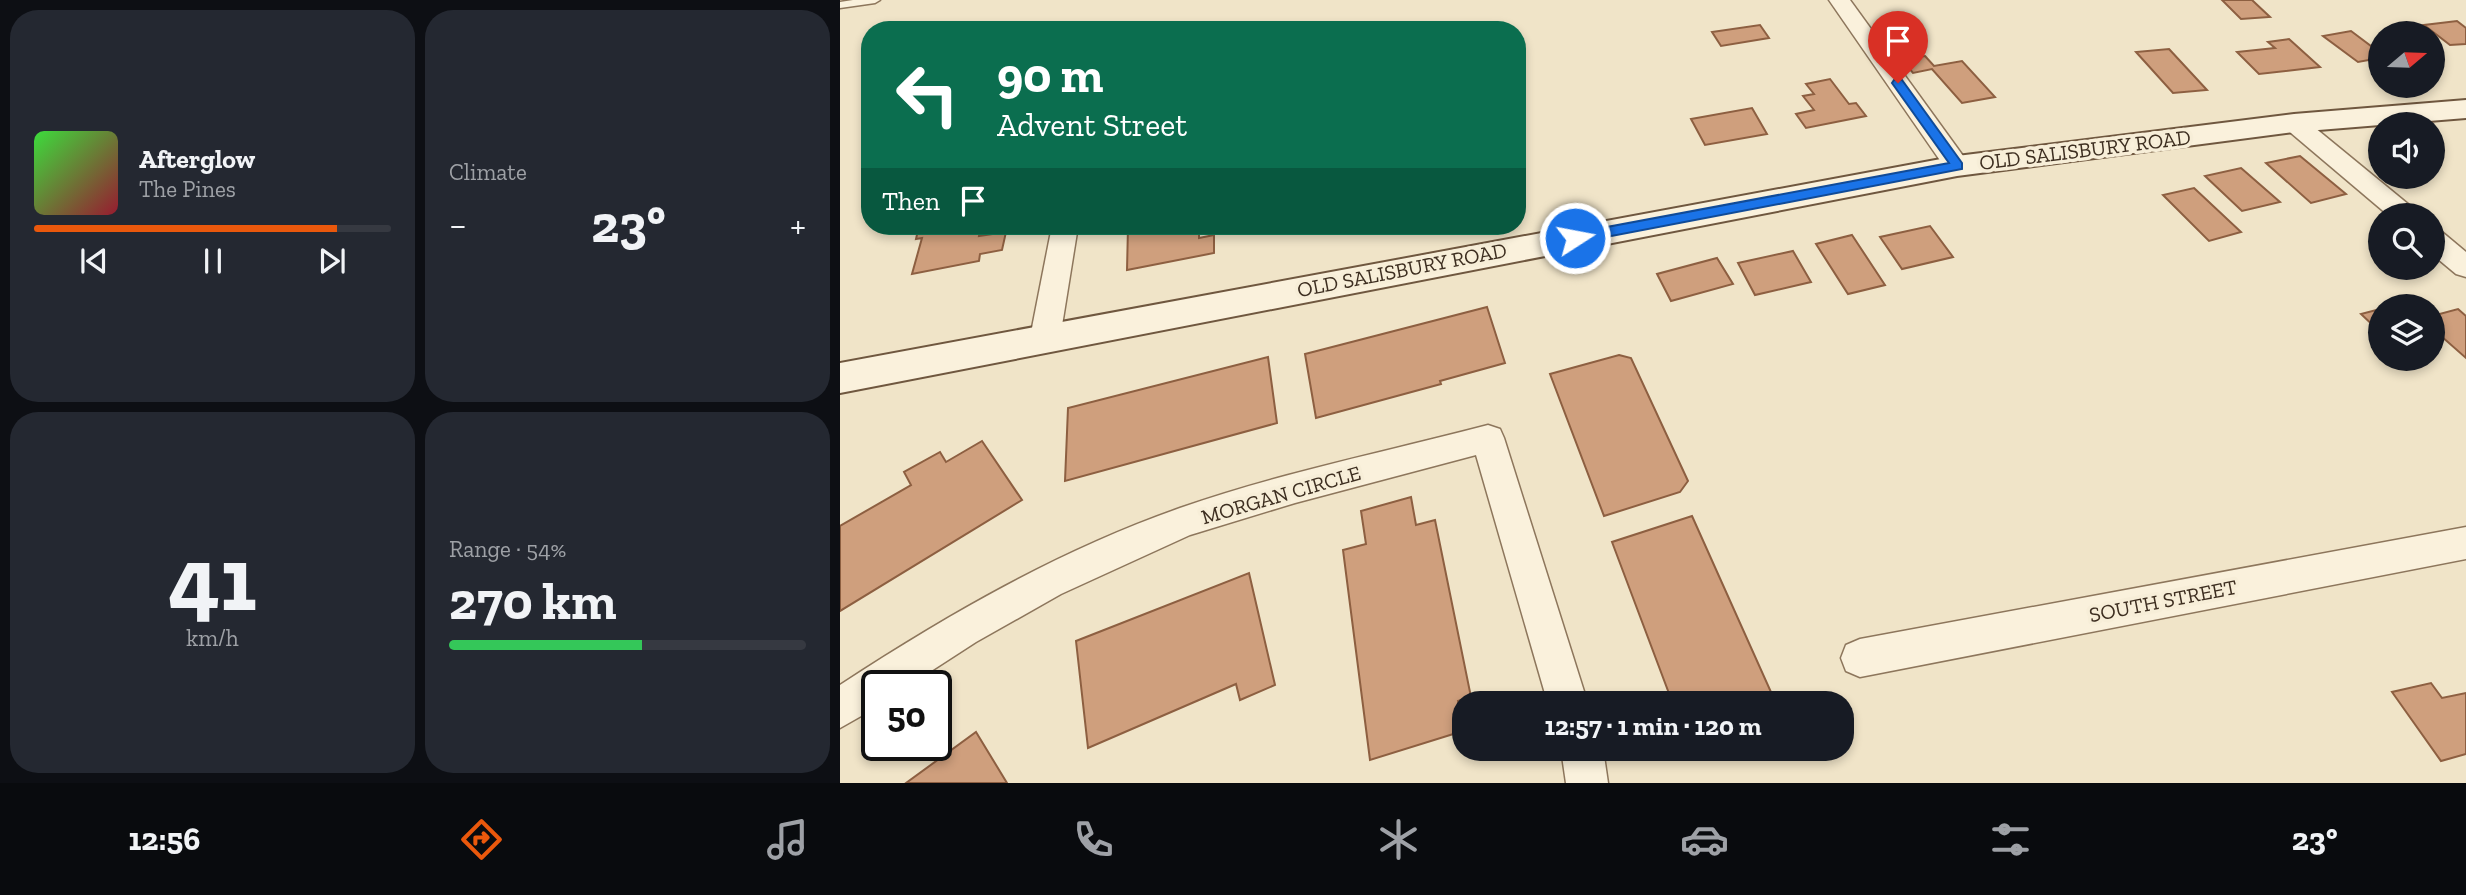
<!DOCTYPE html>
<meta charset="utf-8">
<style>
body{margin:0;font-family:"Zilla Slab",serif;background:#242831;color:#f1f3f6;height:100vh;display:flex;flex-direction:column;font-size:26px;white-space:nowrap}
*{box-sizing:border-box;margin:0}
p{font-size:23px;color:#9ea1a6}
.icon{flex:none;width:38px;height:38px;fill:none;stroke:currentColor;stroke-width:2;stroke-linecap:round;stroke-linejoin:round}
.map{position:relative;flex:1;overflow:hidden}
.sheet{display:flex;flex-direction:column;gap:10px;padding:10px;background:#0d0f14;width:840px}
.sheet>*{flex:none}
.hud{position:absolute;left:21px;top:21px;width:665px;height:214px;border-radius:28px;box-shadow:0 4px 10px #0003;background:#0b6e4f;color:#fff;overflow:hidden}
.needle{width:46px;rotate:71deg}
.fabs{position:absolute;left:1528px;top:21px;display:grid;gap:14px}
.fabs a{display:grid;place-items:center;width:77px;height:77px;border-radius:50%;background:#171b24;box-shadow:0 4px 10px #0003;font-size:35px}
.speed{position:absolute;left:21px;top:670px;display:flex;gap:14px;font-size:35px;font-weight:700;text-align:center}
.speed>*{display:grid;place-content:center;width:91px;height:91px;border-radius:50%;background:#171b24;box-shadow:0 4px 10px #0003;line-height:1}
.speed .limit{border:4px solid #111;border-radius:10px;background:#fff;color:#111}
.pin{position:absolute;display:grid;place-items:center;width:60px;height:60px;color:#fff;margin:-72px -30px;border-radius:50% 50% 50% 0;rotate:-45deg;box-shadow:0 0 7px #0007}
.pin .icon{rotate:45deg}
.me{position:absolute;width:77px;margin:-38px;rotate:79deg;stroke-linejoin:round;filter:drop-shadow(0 0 5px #0008)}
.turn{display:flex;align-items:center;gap:24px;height:147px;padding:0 21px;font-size:32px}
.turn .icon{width:91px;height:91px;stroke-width:2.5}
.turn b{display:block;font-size:49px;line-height:60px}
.then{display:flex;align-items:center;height:66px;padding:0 21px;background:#0003;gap:14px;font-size:26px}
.big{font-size:52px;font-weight:700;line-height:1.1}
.sheet .widget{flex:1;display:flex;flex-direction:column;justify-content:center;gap:10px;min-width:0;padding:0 24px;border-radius:28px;background:#242831}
.sheet .dial{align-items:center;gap:0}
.dial b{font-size:91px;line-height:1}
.song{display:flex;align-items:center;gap:21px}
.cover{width:84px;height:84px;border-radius:10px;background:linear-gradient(135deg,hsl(120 70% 55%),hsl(350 70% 35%))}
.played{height:7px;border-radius:4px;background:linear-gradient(90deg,#ea580c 85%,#363941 85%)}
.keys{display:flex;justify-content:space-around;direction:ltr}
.heat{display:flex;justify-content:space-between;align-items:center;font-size:38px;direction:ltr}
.charge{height:10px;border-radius:5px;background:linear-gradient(90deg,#34c759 54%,#363941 0)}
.sheet .tiles{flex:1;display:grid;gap:10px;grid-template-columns:repeat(2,1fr)}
.trip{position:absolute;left:612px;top:691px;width:402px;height:70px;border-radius:28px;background:#171b24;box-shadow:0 4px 10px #0003;font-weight:700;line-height:70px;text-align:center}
.dock{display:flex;height:112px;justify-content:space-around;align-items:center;background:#090b0e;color:#9ea1a6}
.dock .icon{width:49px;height:49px}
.dock .on{color:#ea580c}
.dock b{font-size:32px;color:#f1f3f6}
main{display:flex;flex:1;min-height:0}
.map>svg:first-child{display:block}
.building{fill:#cf9f7d;stroke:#8d5f41;stroke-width:2}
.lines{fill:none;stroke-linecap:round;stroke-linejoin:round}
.lane-casing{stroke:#8d765c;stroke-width:3}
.street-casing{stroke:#8d765c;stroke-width:3}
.secondary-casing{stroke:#6f573f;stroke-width:4}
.lane{fill:#faf1dc;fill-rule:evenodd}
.street{fill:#faf1dc;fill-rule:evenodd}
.secondary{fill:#faf1dc;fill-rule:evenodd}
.route{fill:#1a73e8;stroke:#114b97;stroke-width:2}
.labels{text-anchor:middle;stroke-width:7;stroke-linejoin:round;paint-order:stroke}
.street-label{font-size:21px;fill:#3d2e20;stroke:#f7eed8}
</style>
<main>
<section class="sheet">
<div class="tiles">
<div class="widget">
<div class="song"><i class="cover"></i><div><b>Afterglow</b><p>The Pines</p></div></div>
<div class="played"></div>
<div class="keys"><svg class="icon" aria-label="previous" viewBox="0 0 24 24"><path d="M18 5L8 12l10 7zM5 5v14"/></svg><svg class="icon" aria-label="pause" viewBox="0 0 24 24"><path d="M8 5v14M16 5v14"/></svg><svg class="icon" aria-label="next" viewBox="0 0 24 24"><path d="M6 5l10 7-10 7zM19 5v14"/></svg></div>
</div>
<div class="widget"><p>Climate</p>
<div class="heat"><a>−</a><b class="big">23°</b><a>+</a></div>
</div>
<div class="widget dial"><b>41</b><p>km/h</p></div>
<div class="widget"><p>Range · 54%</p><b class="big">270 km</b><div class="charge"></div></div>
</div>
</section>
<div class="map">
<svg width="1626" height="783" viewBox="0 0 1626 783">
<rect width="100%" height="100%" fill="#f0e4c8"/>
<g class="building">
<polygon points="1382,0 1412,0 1430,17 1401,19"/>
<polygon points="1617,21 1626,28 1626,44 1610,45 1584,25"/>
<polygon points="920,25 929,38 881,46 872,32"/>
<polygon points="1511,31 1531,46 1540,47 1540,58 1518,62 1483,36"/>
<polygon points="1449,39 1480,67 1419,74 1397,52 1435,48 1428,42"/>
<polygon points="1329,49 1367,90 1333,93 1296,52"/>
<polygon points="1085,56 1094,66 1122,61 1155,97 1122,103 1092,69 1073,73 1062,60"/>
<polygon points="990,79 1009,104 1016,103 1026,116 966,128 956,114 974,110 963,96 974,94 966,84"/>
<polygon points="912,108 927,134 865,145 851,119"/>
<polygon points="1460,156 1506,194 1471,203 1426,163"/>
<polygon points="1401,168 1440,202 1402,211 1365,176"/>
<polygon points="1354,188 1401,232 1369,241 1323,195"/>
<polygon points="79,226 141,226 139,236 166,232 162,250 140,254 139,261 72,274 82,238 76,239"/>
<polygon points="359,226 359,238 374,235 374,253 287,270 288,227"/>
<polygon points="1090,226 1113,257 1062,269 1040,237"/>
<polygon points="1012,235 1045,285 1008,294 976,244"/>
<polygon points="953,251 971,282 915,295 898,263"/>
<polygon points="877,258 893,284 831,301 817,274"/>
<polygon points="647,307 665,363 600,381 601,384 476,418 465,354"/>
<polygon points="1540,309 1540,332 1521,314"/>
<polygon points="1618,309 1626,316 1626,358 1592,328 1592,316"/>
<polygon points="779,355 791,358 848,481 840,492 764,516 710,374"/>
<polygon points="428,357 437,423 225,481 228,408"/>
<polygon points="142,441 182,500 0,611 0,526 71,485 64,472 100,452 106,462"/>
<polygon points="571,497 576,525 595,520 631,697 618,701 623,731 530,760 503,550 526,544 521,511"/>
<polygon points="852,516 935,701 929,704 833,704 772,542"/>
<polygon points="409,573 435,685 400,700 396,684 248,748 236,641"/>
<polygon points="1591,683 1602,698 1626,693 1626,754 1601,761 1552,692"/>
<polygon points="136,732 167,783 66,783"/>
</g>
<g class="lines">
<defs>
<polygon id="lane" points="13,0 40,0 35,3 0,8 0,2"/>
<g id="street">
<polygon points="989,0 1010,0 1126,160 1130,166 1126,172 1117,174 1108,172"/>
<polygon points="1454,116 1463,118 1574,209 1578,215 1548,215 1445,128 1442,123 1445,118"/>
<polygon points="212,226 238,226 220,338 216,346 205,349 194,346 190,338"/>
<polygon points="1592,230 1602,232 1626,252 1626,277 1616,274 1592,254"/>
<path d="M648 425 660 429 664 438 748 704H708L636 455 455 503 350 535 221 594 136 642 68 686H37V707L0 728V685C107 615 218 551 340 508 440 473 545 452 648 425Z"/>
<polygon points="1626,527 1626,559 1020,677 1006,671 1001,658 1006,645 1020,639"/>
<polygon points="721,749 763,749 768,783 726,783"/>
</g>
<polygon id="secondary" points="1626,100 1626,118 1454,132 1117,176 0,393 0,363 1117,156 1454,114"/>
</defs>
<use href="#lane" class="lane-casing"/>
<use href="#street" class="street-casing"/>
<use href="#secondary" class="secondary-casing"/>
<use href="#lane" class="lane"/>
<use href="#street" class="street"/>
<use href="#secondary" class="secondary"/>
</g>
<polygon class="route" points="1054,80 1062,80 1122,163 1122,169 735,243 728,238 735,233 1109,163 1052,83"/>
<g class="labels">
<g class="street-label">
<text transform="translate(1245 150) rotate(-7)" y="7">OLD SALISBURY ROAD</text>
<text transform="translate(562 270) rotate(-11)" y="7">OLD SALISBURY ROAD</text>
<text transform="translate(441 495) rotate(-16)" y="7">MORGAN CIRCLE</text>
<text transform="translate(1323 601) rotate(-11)" y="7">SOUTH STREET</text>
</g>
</g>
</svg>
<div class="fabs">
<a><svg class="needle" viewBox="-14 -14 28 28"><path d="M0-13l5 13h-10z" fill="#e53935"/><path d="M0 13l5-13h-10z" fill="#9ea1a6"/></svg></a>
<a><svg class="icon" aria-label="sound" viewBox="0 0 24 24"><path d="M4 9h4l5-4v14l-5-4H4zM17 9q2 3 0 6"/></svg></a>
<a><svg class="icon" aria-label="search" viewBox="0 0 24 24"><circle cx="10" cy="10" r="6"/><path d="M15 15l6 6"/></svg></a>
<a><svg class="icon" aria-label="layers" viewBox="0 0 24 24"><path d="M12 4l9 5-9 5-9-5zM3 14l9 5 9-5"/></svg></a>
</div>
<div class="speed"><div class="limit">50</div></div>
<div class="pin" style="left:1058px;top:83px;background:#d93025"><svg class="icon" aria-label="arrive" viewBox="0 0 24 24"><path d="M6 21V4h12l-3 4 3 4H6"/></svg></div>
<svg class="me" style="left:735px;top:238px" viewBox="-20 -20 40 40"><circle r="17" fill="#1a73e8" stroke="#fff" stroke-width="3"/><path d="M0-11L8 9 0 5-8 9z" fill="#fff"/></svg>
<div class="trip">12:57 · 1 min · 120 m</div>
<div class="hud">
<div class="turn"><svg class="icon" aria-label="left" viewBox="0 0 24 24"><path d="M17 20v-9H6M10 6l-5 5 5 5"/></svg><div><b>90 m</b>Advent Street</div></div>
<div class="then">Then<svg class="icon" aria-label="arrive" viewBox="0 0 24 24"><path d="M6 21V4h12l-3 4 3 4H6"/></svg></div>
</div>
</div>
</main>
<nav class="dock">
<b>12:56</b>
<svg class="icon on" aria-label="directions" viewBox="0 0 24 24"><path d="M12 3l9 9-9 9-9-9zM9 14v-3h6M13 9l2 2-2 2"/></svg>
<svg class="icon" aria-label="music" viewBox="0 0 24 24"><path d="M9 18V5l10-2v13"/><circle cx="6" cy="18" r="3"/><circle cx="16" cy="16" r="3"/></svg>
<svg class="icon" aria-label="phone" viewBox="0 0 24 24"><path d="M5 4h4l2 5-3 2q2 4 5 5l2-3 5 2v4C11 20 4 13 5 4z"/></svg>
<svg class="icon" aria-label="climate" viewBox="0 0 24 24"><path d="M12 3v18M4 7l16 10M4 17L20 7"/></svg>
<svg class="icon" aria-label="car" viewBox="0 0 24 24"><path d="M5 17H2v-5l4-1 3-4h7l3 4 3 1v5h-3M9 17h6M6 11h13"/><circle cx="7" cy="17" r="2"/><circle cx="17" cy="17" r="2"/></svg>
<svg class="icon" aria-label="filters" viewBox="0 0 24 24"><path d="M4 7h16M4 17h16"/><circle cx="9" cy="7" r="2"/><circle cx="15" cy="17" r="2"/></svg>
<b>23°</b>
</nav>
